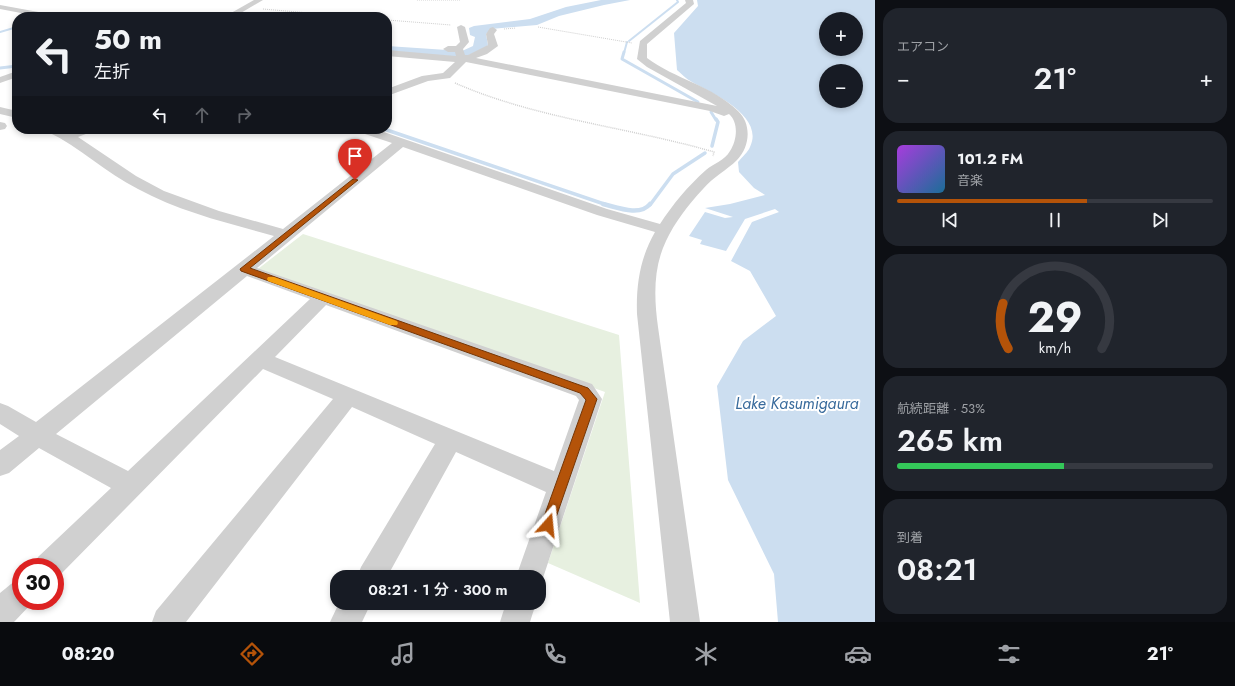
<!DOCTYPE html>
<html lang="ja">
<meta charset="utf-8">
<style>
body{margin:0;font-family:Jost,"Noto Sans JP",sans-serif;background:#20242c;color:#f1f3f6;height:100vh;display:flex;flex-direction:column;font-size:15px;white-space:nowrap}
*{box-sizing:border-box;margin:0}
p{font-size:13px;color:#9ea1a6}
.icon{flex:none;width:22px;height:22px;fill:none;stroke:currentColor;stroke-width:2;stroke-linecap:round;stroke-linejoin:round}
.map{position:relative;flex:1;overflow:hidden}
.panel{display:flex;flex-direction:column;gap:8px;padding:8px;background:#0d0f14;width:360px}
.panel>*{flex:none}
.hud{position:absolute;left:12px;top:12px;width:380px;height:122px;border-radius:16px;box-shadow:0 2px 6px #0003;background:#171b24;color:#f1f3f6;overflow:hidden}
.tools{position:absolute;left:819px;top:12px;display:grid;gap:8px}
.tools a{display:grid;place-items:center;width:44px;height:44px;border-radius:50%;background:#171b24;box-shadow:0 2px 6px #0003;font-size:20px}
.speed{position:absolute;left:12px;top:558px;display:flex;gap:8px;font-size:20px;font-weight:700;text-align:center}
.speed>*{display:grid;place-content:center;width:52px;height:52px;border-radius:50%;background:#171b24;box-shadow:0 2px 6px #0003;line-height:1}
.speed .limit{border:6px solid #d22;background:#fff;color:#111}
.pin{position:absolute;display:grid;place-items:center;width:34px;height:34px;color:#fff;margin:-41px -17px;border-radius:50% 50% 50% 0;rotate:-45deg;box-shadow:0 0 4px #0007}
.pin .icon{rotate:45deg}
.me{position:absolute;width:44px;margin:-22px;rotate:18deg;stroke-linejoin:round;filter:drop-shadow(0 0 3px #0008)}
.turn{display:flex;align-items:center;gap:14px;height:84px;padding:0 16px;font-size:18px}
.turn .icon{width:52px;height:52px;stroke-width:2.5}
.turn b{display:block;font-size:28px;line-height:34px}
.lanes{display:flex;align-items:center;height:38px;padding:0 16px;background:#0003;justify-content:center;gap:20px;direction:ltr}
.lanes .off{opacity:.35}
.big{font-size:30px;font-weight:600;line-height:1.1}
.panel .card{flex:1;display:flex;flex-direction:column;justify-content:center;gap:6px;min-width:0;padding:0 14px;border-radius:16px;background:#20242c}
.panel .dial{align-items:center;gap:0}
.dial svg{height:104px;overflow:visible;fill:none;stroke:#363941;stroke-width:7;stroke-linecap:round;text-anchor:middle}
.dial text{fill:#f1f3f6;stroke:none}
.song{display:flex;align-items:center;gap:12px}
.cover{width:48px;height:48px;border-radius:6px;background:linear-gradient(135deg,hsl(280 70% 55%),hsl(200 70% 35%))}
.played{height:4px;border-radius:2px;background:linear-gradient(90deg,#b45309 60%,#363941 60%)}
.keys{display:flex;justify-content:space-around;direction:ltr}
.heat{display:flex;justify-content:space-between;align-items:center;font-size:22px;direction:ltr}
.charge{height:6px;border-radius:3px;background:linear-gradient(90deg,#34c759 53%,#363941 0)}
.trip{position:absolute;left:330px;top:570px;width:216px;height:40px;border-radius:16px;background:#171b24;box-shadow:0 2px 6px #0003;font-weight:600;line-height:40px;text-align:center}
.tab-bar{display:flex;height:64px;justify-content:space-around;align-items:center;background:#090b0e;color:#9ea1a6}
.tab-bar .icon{width:28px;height:28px}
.tab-bar .current{color:#b45309}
.tab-bar b{font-size:18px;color:#f1f3f6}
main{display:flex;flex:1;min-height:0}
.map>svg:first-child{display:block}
.green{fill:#e7f0e0}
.water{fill:#ccdef0;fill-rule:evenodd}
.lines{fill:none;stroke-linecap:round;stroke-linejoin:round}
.stream-far3{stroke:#ccdef0;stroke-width:2}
.stream-far2{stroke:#ccdef0;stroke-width:3}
.stream-far1{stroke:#ccdef0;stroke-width:3.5}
.stream{stroke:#ccdef0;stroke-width:4.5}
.path-far1{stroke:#d0d0d0;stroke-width:1;stroke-dasharray:1 1;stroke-linecap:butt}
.path{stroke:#d0d0d0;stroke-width:1.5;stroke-dasharray:1 1;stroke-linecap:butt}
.minor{fill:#d0d0d0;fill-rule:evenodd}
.route{fill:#b45309;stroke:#753606}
.slow{fill:#f59e0b}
.labels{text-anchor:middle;stroke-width:4;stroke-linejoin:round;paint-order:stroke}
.water-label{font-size:16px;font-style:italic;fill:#396b9c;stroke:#fff}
</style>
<main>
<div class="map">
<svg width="875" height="622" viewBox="0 0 875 622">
<rect width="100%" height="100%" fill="#fff"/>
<polygon class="green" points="303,234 619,335 640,603 548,563 605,392 258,269"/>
<g class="water">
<polygon points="601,0 630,0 604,5 559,16 537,25 491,29 486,34 488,45 484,49 464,57 387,52 387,46 462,51 473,46 475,37 470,35 469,28 474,26 530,19 566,7"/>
<path d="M697 0H875V622H778L774 574 728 480 717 386 743 341 776 316 750 271 731 261 752 222 779 212 775 209 745 219 726 251 700 244 702 240 689 236 705 212 725 218 733 217 705 208 730 204 765 195 754 188 739 172 738 162C742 157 748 152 750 147 765 116 712 93 692 82 686 79 682 74 677 70L674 33 698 6ZM826 19H856V49H826ZM826 71H856V101H826Z"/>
</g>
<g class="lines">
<g class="stream-far3">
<polyline points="0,32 17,27"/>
<polyline points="629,41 678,2 677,0"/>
<polyline points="624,53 627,42"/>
</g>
<g class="stream-far2">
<polyline points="624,52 622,59 698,102"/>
<polyline points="0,68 17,66"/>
<polyline points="711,112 716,120"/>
</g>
<g class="stream-far1">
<polyline points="384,129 607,205"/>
<polyline points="712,146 718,122 716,119"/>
<polyline points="650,205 673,174 705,153"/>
</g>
<path class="stream" d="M603 204C616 207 640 217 650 204"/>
<g class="path-far1">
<polyline points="417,0 460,0"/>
<polyline points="263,9 355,17"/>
<polyline points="387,20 451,25"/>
<polyline points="538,27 632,43"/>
<polyline points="504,29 516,28"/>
</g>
<path class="path" d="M455 83C537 119 628 127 714 152L713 156"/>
<g class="minor">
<polygon points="254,0 263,0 234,17 224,17"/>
<path d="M685 0H693L694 4 647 44V58C675 79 713 86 738 111 752 124 750 147 737 160 727 170 713 177 703 189 688 205 675 222 666 241 653 268 654 298 658 327L700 622H670L637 314C636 285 640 258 655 232L597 215 403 147 257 268 592 384 602 399 540 587 539 588V577H516L546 492 456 452 387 577H357L361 567 435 444 352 407 186 622H152L156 611 333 399 263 369 58 577 55 578V567H34L38 557 111 488 39 448 9 473 0 476V450L19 436 0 424V403L8 406 36 422 274 236C228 223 180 212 138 189 106 173 80 147 48 132L46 129H62L69 132 76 129H93L91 132 78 137 136 176 164 191 219 211 283 229 392 143 359 132 357 129H375L607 209 660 224C673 204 688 186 706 170 713 164 725 160 730 151 737 140 739 123 729 114L724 116 710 111 466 62 450 78 428 81 387 96V89L422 76 443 73 455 62 387 56V50L456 56 455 52H448L443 49 448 46H456L460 42 457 27 461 25 465 27 469 42 463 49 465 55H468L488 45 486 34 490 28 493 27 497 30 494 34 498 46 487 54 476 58 717 106 647 67 637 59 640 41 686 3ZM247 276 310 299 128 471 56 434ZM326 305 576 396 579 400 554 471 275 357Z"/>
<polygon points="0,5 55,15 59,17 42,17 0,9"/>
<polygon points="17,71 17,77 0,83 0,77"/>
<polygon points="0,107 17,111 17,118 0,114"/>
<polygon points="0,122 5,123 7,126 5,129 0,130"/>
<polygon points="21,579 21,601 33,601 31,604 14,622 0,622 0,593 11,584"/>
<polygon points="339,603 371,603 362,622 330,622"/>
<polygon points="506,603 536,603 530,622 500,622"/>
</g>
</g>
<polygon class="route" points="353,179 358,180 250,268 588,388 597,399 552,529 548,531 543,529 541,525 586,400 580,393 241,271 240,269"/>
<polygon class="slow" points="268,277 274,277 397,321 398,323 397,325 390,325 268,281 267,279"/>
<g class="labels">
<g class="water-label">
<text x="797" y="409">Lake Kasumigaura</text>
</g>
</g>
</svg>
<div class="tools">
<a>+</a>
<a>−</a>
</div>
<div class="speed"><div class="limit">30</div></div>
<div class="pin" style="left:355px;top:180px;background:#d93025"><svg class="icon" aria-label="arrive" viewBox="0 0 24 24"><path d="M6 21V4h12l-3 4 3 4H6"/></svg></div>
<svg class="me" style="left:548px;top:525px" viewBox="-20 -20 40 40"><path d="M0-17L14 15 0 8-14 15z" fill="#b45309" stroke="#fff" stroke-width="4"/></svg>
<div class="trip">08:21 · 1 分 · 300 m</div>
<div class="hud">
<div class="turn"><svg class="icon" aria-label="left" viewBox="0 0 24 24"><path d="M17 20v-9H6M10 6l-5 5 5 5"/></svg><div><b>50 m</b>左折</div></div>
<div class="lanes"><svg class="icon" aria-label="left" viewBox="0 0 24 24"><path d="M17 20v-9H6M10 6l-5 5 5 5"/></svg><svg class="icon off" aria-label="ahead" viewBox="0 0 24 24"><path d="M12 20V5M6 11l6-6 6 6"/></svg><svg class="icon off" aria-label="right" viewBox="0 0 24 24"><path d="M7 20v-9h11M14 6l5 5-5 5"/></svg></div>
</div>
</div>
<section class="panel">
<div class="card"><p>エアコン</p>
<div class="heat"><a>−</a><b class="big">21°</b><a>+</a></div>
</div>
<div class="card">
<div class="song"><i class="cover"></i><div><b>101.2 FM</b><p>音楽</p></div></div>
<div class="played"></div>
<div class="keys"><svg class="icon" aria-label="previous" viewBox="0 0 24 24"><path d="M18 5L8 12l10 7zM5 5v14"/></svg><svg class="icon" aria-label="pause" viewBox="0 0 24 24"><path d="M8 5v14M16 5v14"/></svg><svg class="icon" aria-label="next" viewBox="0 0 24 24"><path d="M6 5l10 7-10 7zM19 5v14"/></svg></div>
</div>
<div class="card dial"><svg viewBox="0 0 100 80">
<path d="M14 69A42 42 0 1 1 86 69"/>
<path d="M14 69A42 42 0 0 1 10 34" stroke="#b45309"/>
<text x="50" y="56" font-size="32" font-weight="700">29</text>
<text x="50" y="72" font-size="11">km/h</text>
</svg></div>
<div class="card"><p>航続距離 · 53%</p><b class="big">265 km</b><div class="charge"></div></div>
<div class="card"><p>到着</p><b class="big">08:21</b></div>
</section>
</main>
<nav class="tab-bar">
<b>08:20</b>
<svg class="icon current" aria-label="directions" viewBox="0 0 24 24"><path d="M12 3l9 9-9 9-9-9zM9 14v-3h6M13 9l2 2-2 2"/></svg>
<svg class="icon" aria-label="music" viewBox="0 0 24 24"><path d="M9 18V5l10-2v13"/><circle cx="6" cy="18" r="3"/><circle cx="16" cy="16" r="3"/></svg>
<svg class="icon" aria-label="phone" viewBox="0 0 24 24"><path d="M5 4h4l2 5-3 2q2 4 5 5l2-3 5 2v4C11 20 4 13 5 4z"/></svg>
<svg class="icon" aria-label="climate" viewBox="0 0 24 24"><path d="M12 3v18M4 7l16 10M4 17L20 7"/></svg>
<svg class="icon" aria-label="car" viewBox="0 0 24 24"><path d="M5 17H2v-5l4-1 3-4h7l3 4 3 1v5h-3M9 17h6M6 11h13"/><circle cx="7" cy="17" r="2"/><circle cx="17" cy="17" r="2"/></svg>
<svg class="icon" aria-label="filters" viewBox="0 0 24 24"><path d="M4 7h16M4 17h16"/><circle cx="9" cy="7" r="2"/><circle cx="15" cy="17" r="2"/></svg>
<b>21°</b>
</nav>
